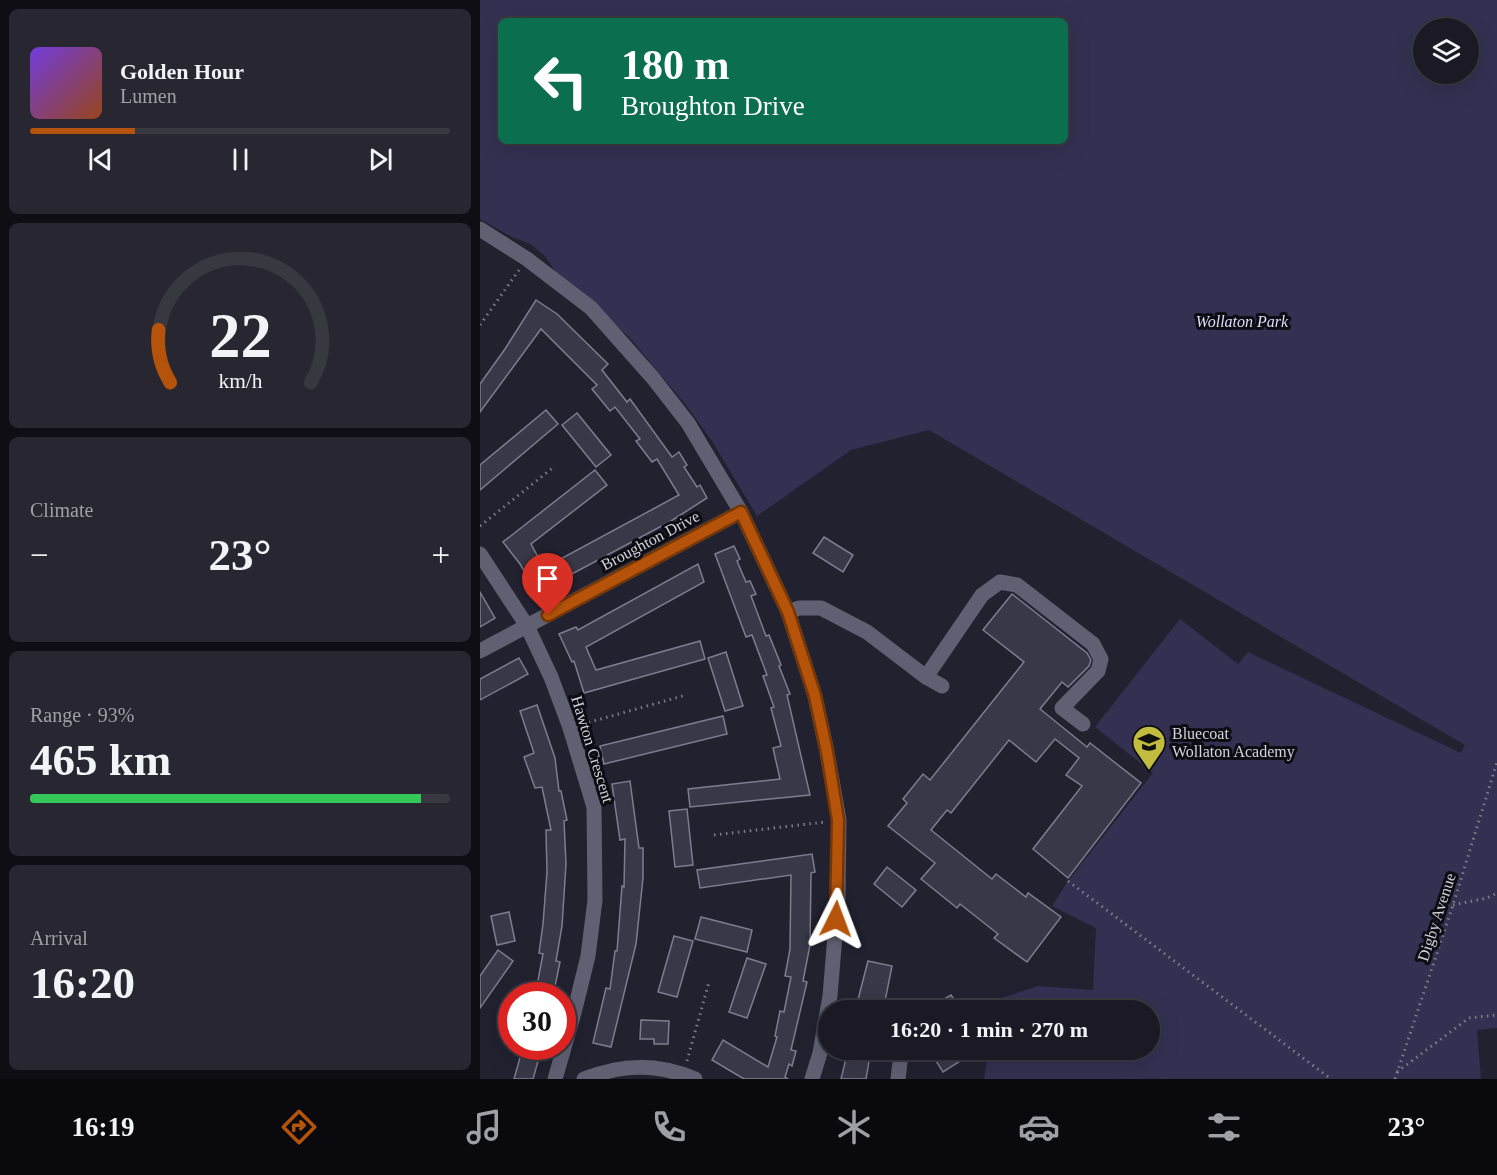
<!DOCTYPE html>
<meta charset="utf-8">
<style>
body{margin:0;font-family:"Times New Roman",serif;background:#272631;color:#f1f3f6;height:100vh;display:flex;flex-direction:column;font-size:22px;white-space:nowrap}
*{box-sizing:border-box;margin:0}
p{font-size:20px;color:#9fa0a6}
.icon{flex:none;width:33px;height:33px;fill:none;stroke:currentColor;stroke-width:2;stroke-linecap:round;stroke-linejoin:round}
.map{position:relative;flex:1;overflow:hidden}
.side{display:flex;flex-direction:column;gap:9px;padding:9px;background:#0e0e14;width:480px}
.side>*{flex:none}
.top-card{position:absolute;left:18px;top:18px;width:570px;height:126px;border-radius:9px;box-shadow:0 6px 24px #0002,0 0 0 2px #383841;background:#0b6e4f;color:#fff;overflow:hidden}
.tools{position:absolute;left:933px;top:18px;display:grid;gap:12px}
.tools a{display:grid;place-items:center;width:66px;height:66px;border-radius:50%;background:#1a1924;box-shadow:0 6px 24px #0002,0 0 0 2px #383841;font-size:30px}
.speed{position:absolute;left:18px;top:982px;display:flex;gap:12px;font-size:30px;font-weight:700;text-align:center}
.speed>*{display:grid;place-content:center;width:78px;height:78px;border-radius:50%;background:#1a1924;box-shadow:0 6px 24px #0002,0 0 0 2px #383841;line-height:1}
.speed .limit{border:9px solid #d22;background:#fff;color:#111}
.pin{position:absolute;display:grid;place-items:center;width:51px;height:51px;color:#fff;margin:-62px -26px;border-radius:50% 50% 50% 0;rotate:-45deg;box-shadow:0 0 6px #0007}
.pin .icon{rotate:45deg}
.me{position:absolute;width:66px;margin:-33px;rotate:3deg;stroke-linejoin:round;filter:drop-shadow(0 0 4px #0008)}
.turn{display:flex;align-items:center;gap:21px;height:126px;padding:0 24px;font-size:27px}
.turn .icon{width:78px;height:78px;stroke-width:2.5}
.turn b{display:block;font-size:42px;line-height:51px}
.big{font-size:45px;font-weight:600;line-height:1.1}
.side .card{flex:1;display:flex;flex-direction:column;justify-content:center;gap:9px;min-width:0;padding:0 21px;border-radius:9px;background:#272631}
.side .dial{align-items:center;gap:0}
.dial svg{height:156px;overflow:visible;fill:none;stroke:#383841;stroke-width:7;stroke-linecap:round;text-anchor:middle}
.dial text{fill:#f1f3f6;stroke:none}
.song{display:flex;align-items:center;gap:18px}
.cover{width:72px;height:72px;border-radius:9px;background:linear-gradient(135deg,hsl(260 70% 55%),hsl(20 70% 35%))}
.played{height:6px;border-radius:3px;background:linear-gradient(90deg,#b45309 25%,#383841 25%)}
.keys{display:flex;justify-content:space-around;direction:ltr}
.heat{display:flex;justify-content:space-between;align-items:center;font-size:33px;direction:ltr}
.charge{height:9px;border-radius:4px;background:linear-gradient(90deg,#34c759 93%,#383841 0)}
.trip{position:absolute;left:338px;top:1000px;width:342px;height:60px;border-radius:30px;background:#1a1924;box-shadow:0 6px 24px #0002,0 0 0 2px #383841;font-weight:600;line-height:60px;text-align:center}
.tabs{display:flex;height:96px;justify-content:space-around;align-items:center;background:#0a0a0e;color:#9fa0a6}
.tabs .icon{width:42px;height:42px}
.tabs .selected{color:#b45309}
.tabs b{font-size:27px;color:#f1f3f6}
main{display:flex;flex:1;min-height:0}
.map>svg:first-child{display:block}
.green{fill:#333051;fill-rule:evenodd}
.building{fill:#393848;stroke:#7e7d90;stroke-width:1.5}
.lines{fill:none;stroke-linecap:round;stroke-linejoin:round}
.path{stroke:#7e7d8a;stroke-width:3;stroke-dasharray:1.5 4.5;stroke-linecap:butt}
.minor{stroke:#616073;stroke-width:15}
.route-casing{stroke:#753606;stroke-width:15}
.route{stroke:#b45309;stroke-width:10}
.labels{text-anchor:middle;stroke-width:6;stroke-linejoin:round;paint-order:stroke}
.park-label{font-size:16px;font-style:italic;fill:#dfdefb;stroke:#0c0c12}
.street-label{font-size:16px;fill:#d4d3de;stroke:#0c0c12}
.poi-label{font-size:16px;fill:#d4d3de;stroke:#0c0c12;text-anchor:start}
</style>
<main>
<section class="side">
<div class="card">
<div class="song"><i class="cover"></i><div><b>Golden Hour</b><p>Lumen</p></div></div>
<div class="played"></div>
<div class="keys"><svg class="icon" aria-label="previous" viewBox="0 0 24 24"><path d="M18 5L8 12l10 7zM5 5v14"/></svg><svg class="icon" aria-label="pause" viewBox="0 0 24 24"><path d="M8 5v14M16 5v14"/></svg><svg class="icon" aria-label="next" viewBox="0 0 24 24"><path d="M6 5l10 7-10 7zM19 5v14"/></svg></div>
</div>
<div class="card dial"><svg viewBox="0 0 100 80">
<path d="M14 69A42 42 0 1 1 86 69"/>
<path d="M14 69A42 42 0 0 1 8 42" stroke="#b45309"/>
<text x="50" y="56" font-size="32" font-weight="700">22</text>
<text x="50" y="72" font-size="11">km/h</text>
</svg></div>
<div class="card"><p>Climate</p>
<div class="heat"><a>−</a><b class="big">23°</b><a>+</a></div>
</div>
<div class="card"><p>Range · 93%</p><b class="big">465 km</b><div class="charge"></div></div>
<div class="card"><p>Arrival</p><b class="big">16:20</b></div>
</section>
<div class="map">
<svg width="1017" height="1079" viewBox="0 0 1017 1079">
<rect width="100%" height="100%" fill="#222130"/>
<path class="green" d="M0 0H1017V1028L997 1030 1001 1079H504L508 1050H669V1011H514L516 1000 558 986 613 990 616 928 572 906 588 881 673 773 615 727 700 619 758 664 768 652 981 753 985 745 449 430 371 450 277 516 232 441 206 405 150 338 76 272 64 255 50 244 30 236 0 219ZM21 21H585V141H21ZM944 28H988V74H944Z"/>
<g class="building">
<polygon points="56,300 77,314 128,364 122,370 147,402 150,399 192,457 199,452 207,465 204,467 217,487 220,485 227,498 191,521 73,584 74,586 58,595 40,564 23,542 115,470 127,485 51,544 64,568 199,495 177,459 172,462 156,441 160,439 135,407 130,411 112,389 117,385 61,329 0,412 0,384 25,349"/>
<polygon points="66,410 78,424 0,490 0,465"/>
<polygon points="97,413 131,455 116,467 82,425"/>
<polygon points="344,537 373,555 363,572 333,553"/>
<polygon points="254,546 260,559 257,561 266,582 270,581 276,594 271,596 286,636 289,635 301,665 299,666 310,694 307,695 330,795 210,807 208,789 300,779 293,748 301,746 291,708 294,707 283,676 287,675 272,635 266,637 235,554"/>
<polygon points="218,564 224,582 106,647 116,670 220,641 225,659 104,693 94,661 92,662 79,634 96,627 98,630"/>
<polygon points="0,592 15,618 0,627"/>
<polygon points="532,594 607,653 611,660 609,666 588,687 582,682 560,709 607,747 610,743 661,783 588,878 553,849 602,786 586,775 599,758 575,739 556,762 529,740 471,813 467,810 451,830 512,879 516,874 546,897 548,893 581,917 547,962 514,938 518,934 480,904 477,908 441,879 455,863 408,826 427,803 423,799 443,774 450,780 544,662 503,630"/>
<polygon points="246,652 263,706 245,711 228,658"/>
<polygon points="39,658 48,674 0,700 0,679"/>
<polygon points="57,705 75,758 79,791 81,791 87,820 84,821 86,864 82,926 76,961 80,962 73,996 55,996 63,954 59,953 63,924 67,872 66,830 71,830 62,787 55,788 44,757 54,753 40,711"/>
<polygon points="243,716 247,734 124,764 120,746"/>
<polygon points="150,781 159,848 163,848 163,878 156,944 131,1047 113,1043 126,988 130,989 135,951 137,951 142,886 144,887 145,839 140,840 132,784"/>
<polygon points="207,809 213,865 195,867 189,811"/>
<polygon points="332,854 335,872 331,873 330,945 323,981 327,982 311,1050 316,1051 312,1066 309,1064 305,1077 308,1079 264,1079 232,1060 243,1040 288,1067 297,1037 295,1036 300,1011 304,1012 311,977 305,976 310,949 311,875 220,888 217,870"/>
<polygon points="407,867 436,890 422,907 394,884"/>
<polygon points="29,912 35,941 17,945 11,916"/>
<polygon points="221,917 272,930 267,952 215,939"/>
<polygon points="194,936 213,941 197,997 178,992"/>
<polygon points="18,950 33,961 0,1008 0,976"/>
<polygon points="267,958 286,964 267,1018 249,1012"/>
<polygon points="388,961 412,966 403,1011 375,1011"/>
<polygon points="471,995 481,1011 444,1011"/>
<polygon points="161,1020 189,1021 188,1044 174,1044 174,1039 160,1039"/>
<polygon points="43,1047 62,1047 53,1079 34,1079"/>
<polygon points="368,1050 391,1050 386,1079 361,1079"/>
<polygon points="449,1050 480,1050 485,1058 463,1072"/>
</g>
<g class="lines">
<g class="path">
<polyline points="0,325 39,270"/>
<polyline points="0,526 75,466"/>
<polyline points="103,724 206,695"/>
<polyline points="234,835 345,822"/>
<polyline points="588,881 851,1079"/>
<polyline points="973,905 1007,898 1017,893"/>
<polyline points="207,1061 229,982"/>
<polyline points="917,1072 989,1018 1017,1015"/>
<polyline points="915,1079 973,905 1017,762"/>
</g>
<g class="minor">
<polyline points="0,229 47,259 111,308 173,378 208,423 261,512 308,612 335,696 347,752 359,820 358,899 350,996 340,1053 332,1079"/>
<polyline points="0,554 47,626 71,677 90,728 114,807 115,900 108,956 94,1013 75,1079"/>
<polyline points="308,612 319,608 341,608 387,632 446,677 462,686"/>
<polyline points="0,651 261,512"/>
<polyline points="446,677 502,595 520,582 537,585 613,644 621,659 618,671 582,708 603,724"/>
<path d="M104 1079C143 1064 176 1063 215 1079"/>
<polyline points="418,1079 421,1054"/>
</g>
</g>
<g class="lines">
<defs>
<polyline id="route" points="68,615 261,512 308,612 335,696 347,752 358,820 356,919"/>
</defs>
<use href="#route" class="route-casing"/>
<use href="#route" class="route"/>
</g>
<defs>
<symbol id="school-pin" viewBox="-11 -11 22 30"><path d="M0 17L-7.5 6A9.5 9.5 0 1 1 7.5 6Z" fill="#c2bd3f" stroke="#0c0c12"/><path d="M0-5L7-2L0 1L-7-2ZM-4 1L0 2.5L4 1V4Q0 6-4 4Z" fill="#111"/></symbol>
</defs>
<g fill-rule="evenodd">
<use href="#school-pin" x="650" y="723" width="38" height="52"/>
</g>
<g class="labels">
<g class="park-label">
<text x="762" y="327">Wollaton Park</text>
</g>
<g class="street-label">
<text transform="translate(170 540) rotate(-28)" y="6">Broughton Drive</text>
<text transform="translate(113 749) rotate(73)" y="6">Hawton Crescent</text>
<text transform="translate(956 917) rotate(-72)" y="6">Digby Avenue</text>
</g>
<g class="poi-label">
<text x="692" y="739">Bluecoat<tspan x="692" dy="18">Wollaton Academy</tspan></text>
</g>
</g>
</svg>
<div class="tools">
<a><svg class="icon" aria-label="layers" viewBox="0 0 24 24"><path d="M12 4l9 5-9 5-9-5zM3 14l9 5 9-5"/></svg></a>
</div>
<div class="speed"><div class="limit">30</div></div>
<div class="pin" style="left:68px;top:615px;background:#d93025"><svg class="icon" aria-label="arrive" viewBox="0 0 24 24"><path d="M6 21V4h12l-3 4 3 4H6"/></svg></div>
<svg class="me" style="left:356px;top:919px" viewBox="-20 -20 40 40"><path d="M0-17L14 15 0 8-14 15z" fill="#b45309" stroke="#fff" stroke-width="4"/></svg>
<div class="trip">16:20 · 1 min · 270 m</div>
<div class="top-card">
<div class="turn"><svg class="icon" aria-label="left" viewBox="0 0 24 24"><path d="M17 20v-9H6M10 6l-5 5 5 5"/></svg><div><b>180 m</b>Broughton Drive</div></div>
</div>
</div>
</main>
<nav class="tabs">
<b>16:19</b>
<svg class="icon selected" aria-label="directions" viewBox="0 0 24 24"><path d="M12 3l9 9-9 9-9-9zM9 14v-3h6M13 9l2 2-2 2"/></svg>
<svg class="icon" aria-label="music" viewBox="0 0 24 24"><path d="M9 18V5l10-2v13"/><circle cx="6" cy="18" r="3"/><circle cx="16" cy="16" r="3"/></svg>
<svg class="icon" aria-label="phone" viewBox="0 0 24 24"><path d="M5 4h4l2 5-3 2q2 4 5 5l2-3 5 2v4C11 20 4 13 5 4z"/></svg>
<svg class="icon" aria-label="climate" viewBox="0 0 24 24"><path d="M12 3v18M4 7l16 10M4 17L20 7"/></svg>
<svg class="icon" aria-label="car" viewBox="0 0 24 24"><path d="M5 17H2v-5l4-1 3-4h7l3 4 3 1v5h-3M9 17h6M6 11h13"/><circle cx="7" cy="17" r="2"/><circle cx="17" cy="17" r="2"/></svg>
<svg class="icon" aria-label="filters" viewBox="0 0 24 24"><path d="M4 7h16M4 17h16"/><circle cx="9" cy="7" r="2"/><circle cx="15" cy="17" r="2"/></svg>
<b>23°</b>
</nav>
